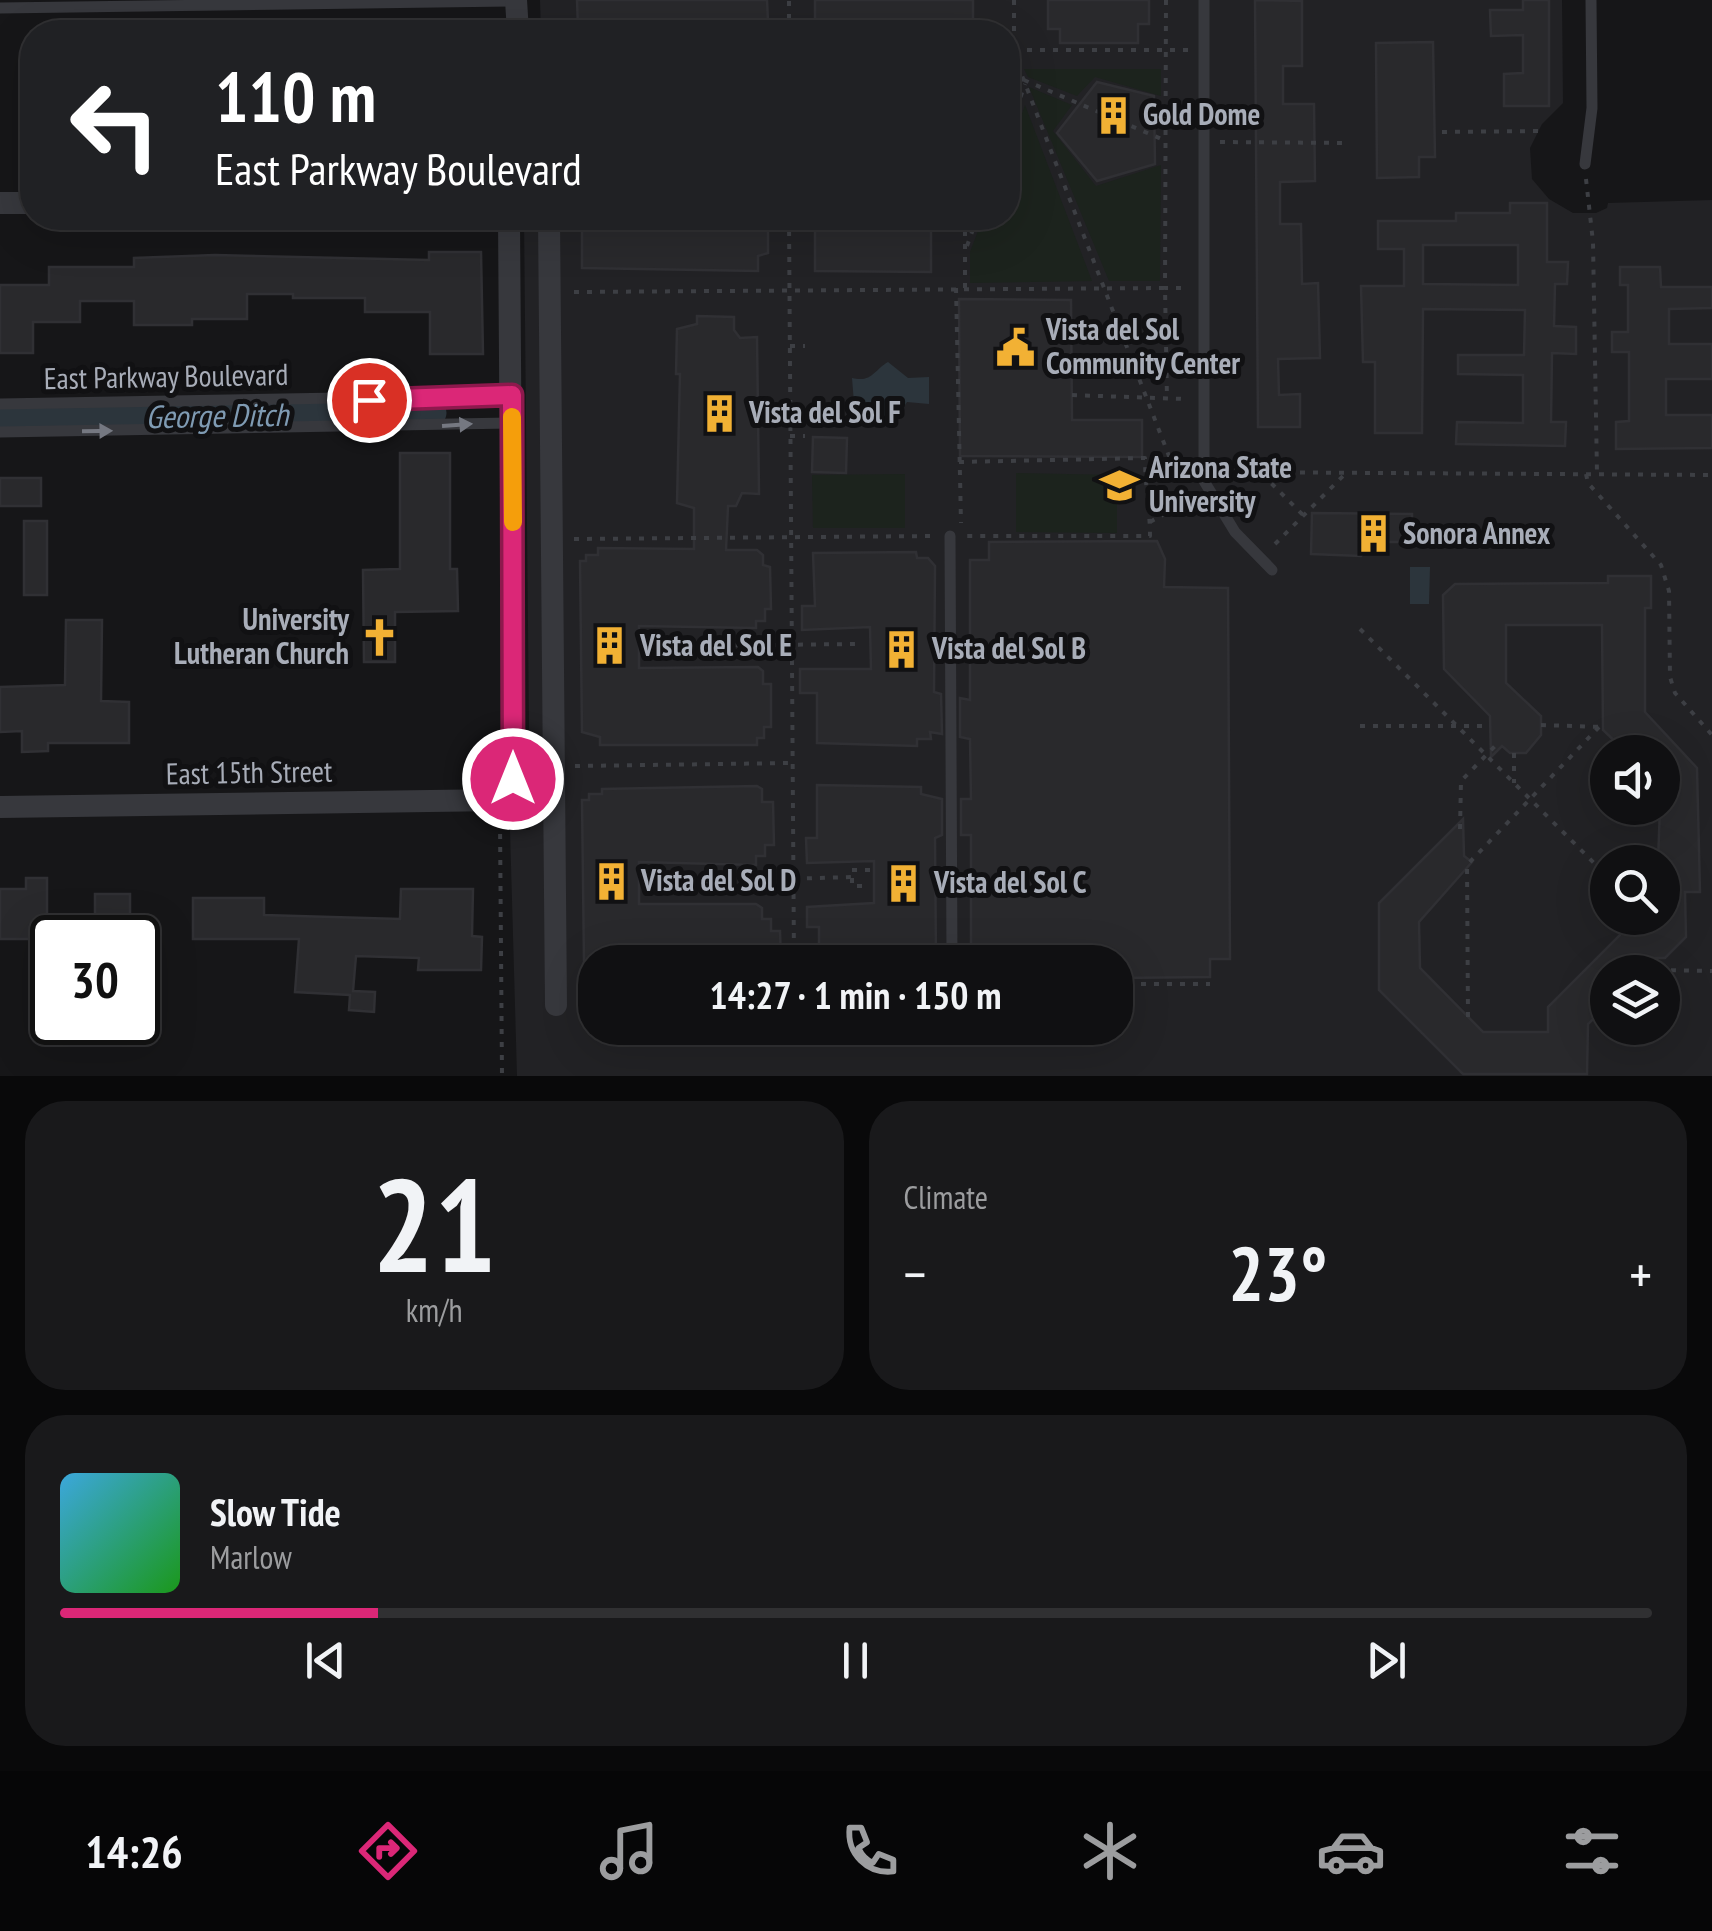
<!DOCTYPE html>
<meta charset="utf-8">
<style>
body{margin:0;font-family:"PT Sans Narrow",sans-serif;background:#19191b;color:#f1f3f6;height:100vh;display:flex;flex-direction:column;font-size:38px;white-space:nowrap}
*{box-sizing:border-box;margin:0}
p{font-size:32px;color:#9c9d9f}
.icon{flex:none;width:55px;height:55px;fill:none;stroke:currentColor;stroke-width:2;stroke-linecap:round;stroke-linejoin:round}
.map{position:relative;height:1076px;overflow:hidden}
.details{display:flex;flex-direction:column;gap:25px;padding:25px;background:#09090a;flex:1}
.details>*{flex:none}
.banner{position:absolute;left:20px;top:20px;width:1000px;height:210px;border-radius:40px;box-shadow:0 10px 40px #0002,0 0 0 2px #303032;background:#202124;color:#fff;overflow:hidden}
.tools{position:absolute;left:1590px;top:735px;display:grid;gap:20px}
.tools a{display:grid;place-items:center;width:90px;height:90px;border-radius:50%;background:#101012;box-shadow:0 10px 40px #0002,0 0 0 2px #303032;font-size:50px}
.speed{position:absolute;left:30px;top:915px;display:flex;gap:20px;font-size:50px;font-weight:700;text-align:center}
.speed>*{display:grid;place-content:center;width:130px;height:130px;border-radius:50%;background:#101012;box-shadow:0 10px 40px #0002,0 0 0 2px #303032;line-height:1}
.speed .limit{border:5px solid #111;border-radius:15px;background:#fff;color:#111}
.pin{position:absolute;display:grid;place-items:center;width:85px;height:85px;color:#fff;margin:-42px;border:5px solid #fff;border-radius:50%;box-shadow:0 2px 10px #0007}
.me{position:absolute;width:110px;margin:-55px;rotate:0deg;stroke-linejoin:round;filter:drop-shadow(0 0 8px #0008)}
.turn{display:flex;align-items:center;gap:35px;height:210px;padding:0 30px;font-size:45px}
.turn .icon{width:130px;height:130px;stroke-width:2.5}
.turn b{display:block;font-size:70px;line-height:85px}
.big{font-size:75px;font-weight:600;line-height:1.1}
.details .tile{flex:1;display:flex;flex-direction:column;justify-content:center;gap:15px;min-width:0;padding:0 35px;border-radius:40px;background:#19191b}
.details .dial{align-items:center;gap:0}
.dial b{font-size:130px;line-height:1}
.song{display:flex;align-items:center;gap:30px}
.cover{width:120px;height:120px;border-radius:15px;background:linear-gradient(135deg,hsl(200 70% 55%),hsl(120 70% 35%))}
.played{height:10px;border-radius:5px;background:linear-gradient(90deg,#db2777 20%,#303032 20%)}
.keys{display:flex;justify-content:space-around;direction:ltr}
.heat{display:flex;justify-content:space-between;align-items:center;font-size:55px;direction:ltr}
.details .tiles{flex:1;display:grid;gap:25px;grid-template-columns:1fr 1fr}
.tile:last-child{grid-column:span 2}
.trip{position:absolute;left:578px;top:945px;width:555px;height:100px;border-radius:40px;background:#101012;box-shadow:0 10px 40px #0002,0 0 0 2px #303032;font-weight:600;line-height:100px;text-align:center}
.dock{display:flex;height:160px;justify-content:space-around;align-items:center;background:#060607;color:#9c9d9f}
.dock .icon{width:70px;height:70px}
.dock .selected{color:#db2777}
.dock b{font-size:45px;color:#f1f3f6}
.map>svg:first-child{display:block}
.built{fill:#222225;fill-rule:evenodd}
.green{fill:#1c231d}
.water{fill:#2c353c}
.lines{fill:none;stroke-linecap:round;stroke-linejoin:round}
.canal{stroke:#2c353c;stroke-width:25}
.building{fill:#29292c;stroke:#303034;stroke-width:2.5;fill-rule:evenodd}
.path{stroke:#3d3f44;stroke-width:4;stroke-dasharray:5 8;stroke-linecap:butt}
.service{stroke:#37383d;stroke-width:11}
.minor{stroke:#37383d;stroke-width:22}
.oneway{fill:#757881}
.route-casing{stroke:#8e194d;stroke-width:25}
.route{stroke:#db2777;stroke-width:18}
.slow{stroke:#f59e0b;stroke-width:18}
.labels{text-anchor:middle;stroke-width:10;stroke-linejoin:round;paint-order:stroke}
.poi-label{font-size:30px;font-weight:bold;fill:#a8adb8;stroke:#111113;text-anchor:start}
.street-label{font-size:30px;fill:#a8adb8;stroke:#111113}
.water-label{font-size:32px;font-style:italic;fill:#7f9bb3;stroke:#111113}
</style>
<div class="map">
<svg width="1712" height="1076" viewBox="0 0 1712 1076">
<rect width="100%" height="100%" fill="#161618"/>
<path class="built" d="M540 0H1562L1563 103 1542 124 1530 148 1532 179 1549 199 1573 213H1596L1607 208 1608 203 1712 200V1076H517L510 830H530L524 218H1008V32H541ZM1608 752H1662V808H1608ZM1608 862H1662V918H1608ZM595 962H1115V1028H595ZM1608 972H1662V1028H1608Z"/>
<g class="green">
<polygon points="1024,69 1161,69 1161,96 1095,77 1077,96 1028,77"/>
<polygon points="1029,87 1072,105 1053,131 1096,186 1161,165 1160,281 1109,281"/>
<polygon points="1025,105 1092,281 970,283 970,252 983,218 1008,218 1008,152"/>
<polygon points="1016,473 1117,475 1117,533 1016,532"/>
<polygon points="905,474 905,528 813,528 812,475"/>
</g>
<g class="water">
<path d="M888 362 908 378 929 377V404L907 402 895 421H886L874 402 854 403 852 378C872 383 874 370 888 362Z"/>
<polygon points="1410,567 1430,567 1429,604 1410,604"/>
</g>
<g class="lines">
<polyline class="canal" points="0,419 434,413"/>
</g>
<g class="building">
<polygon points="577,0 767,0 768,21 758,21 758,32 596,32 596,27 578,28"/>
<polygon points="815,0 973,0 973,30 825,32 825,24 815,24"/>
<polygon points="1048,0 1149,0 1149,24 1138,24 1138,43 1060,43 1060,29 1048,29"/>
<polygon points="1255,0 1302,1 1302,66 1283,66 1283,104 1314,104 1315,181 1280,182 1280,224 1301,224 1302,284 1318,283 1320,358 1278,359 1279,395 1300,394 1300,427 1258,427"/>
<polygon points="1523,0 1549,0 1549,106 1504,106 1504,74 1523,73 1523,35 1491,36 1490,10 1523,10"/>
<polygon points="1433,42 1435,157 1419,157 1419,177 1377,178 1376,43"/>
<polygon points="1097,82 1154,96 1155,164 1097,181 1057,133"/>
<path d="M1510 203H1547V262H1568L1567 284H1555L1554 326 1576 327V354L1552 353 1551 422H1566L1565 446 1456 444 1457 422 1523 423V375L1458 374V355H1524L1525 310 1423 309 1422 433H1375V362H1363L1361 286H1404V249H1378V221H1456V213H1510ZM1423 245H1518V285L1423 284Z"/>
<polygon points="582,218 768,218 768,253 758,256 758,271 582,268"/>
<polygon points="815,218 931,218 931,272 815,271"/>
<polygon points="429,252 481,252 483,354 430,354 430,312 365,312 365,298 293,298 293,294 247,294 247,319 192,319 192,325 134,325 134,301 80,301 80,322 33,322 33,353 0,353 0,285 49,285 49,267 134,267 134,258 215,255 429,260"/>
<polygon points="1620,267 1660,267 1661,287 1712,287 1712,308 1669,309 1669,344 1712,344 1712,379 1666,379 1666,415 1712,415 1712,448 1616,449 1616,422 1629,421 1629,352 1612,352 1612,332 1628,332 1628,285 1620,285"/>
<polygon points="959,299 1071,300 1072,420 1142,420 1142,457 960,456"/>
<polygon points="697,316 734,317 734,330 740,338 757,337 759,494 742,493 736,506 728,506 726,550 757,550 763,555 763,565 770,567 771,609 765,609 765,621 756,621 756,628 639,626 639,668 758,667 763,671 763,684 771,684 771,727 764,727 764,738 757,738 757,745 600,745 600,737 582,732 580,561 586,561 586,555 598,555 598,548 694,549 694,508 677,503 680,374 676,374 677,329 697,324"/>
<polygon points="813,437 847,438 846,473 812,472"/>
<polygon points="400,453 450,453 450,569 457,569 458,611 395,612 395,662 364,662 363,570 400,569"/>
<rect x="0" y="478" width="41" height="28"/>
<polygon points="1312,513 1412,514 1412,542 1373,542 1361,556 1311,554"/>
<rect x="24" y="521" width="23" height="74"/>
<polygon points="1157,541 1165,559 1164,587 1228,588 1230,959 1210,959 1210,977 1115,978 1115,962 971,962 971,835 961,835 961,799 971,799 970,739 960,737 960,698 970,700 970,560 989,560 989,542"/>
<polygon points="916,552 917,558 928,558 935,566 934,692 941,694 942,734 930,732 931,739 917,739 917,746 817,743 817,693 800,693 800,669 871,669 870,627 802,630 802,606 815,606 813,553"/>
<polygon points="1608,576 1651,576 1651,608 1645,608 1645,712 1697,768 1700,892 1685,892 1686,937 1665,958 1649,958 1640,972 1608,972 1608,1005 1588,1024 1587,1074 1463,1074 1379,990 1379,903 1463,819 1464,856 1472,862 1419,922 1420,968 1483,1032 1548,1032 1548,1007 1620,935 1621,918 1662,918 1662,862 1658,862 1662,752 1626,752 1603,730 1602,625 1506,625 1506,683 1541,716 1541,735 1526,753 1510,753 1502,746 1491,757 1490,716 1444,669 1443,595 1455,584 1608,583"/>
<polygon points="66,620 102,620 101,701 129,702 129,743 48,743 48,751 22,752 22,731 0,732 0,687 65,685"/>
<polygon points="817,785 921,787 921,794 942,799 942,835 935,838 936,962 819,962 819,927 807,927 807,907 874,903 874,861 807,863 806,838 817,838"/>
<polygon points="757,786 762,789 762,802 773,802 774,845 765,845 765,856 756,856 756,865 639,862 639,904 756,904 762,908 762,919 771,919 771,931 780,931 781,961 584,962 582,800 589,800 589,794 602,794 602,789"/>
<polygon points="26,878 47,878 47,939 0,939 0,889 26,889"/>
<polygon points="401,889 473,889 472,936 482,937 481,970 418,970 419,958 356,956 353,991 375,992 374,1012 349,1010 350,995 295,992 299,939 193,939 193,898 264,898 264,915 400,919"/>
<rect x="95" y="894" width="35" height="38"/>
<rect x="138" y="964" width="21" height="43"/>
</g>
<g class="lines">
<g class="path">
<polyline points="1014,0 1014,55 1174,469 1187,471"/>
<polyline points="1166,0 1165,288 1185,288"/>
<polyline points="789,32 789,0"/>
<polyline points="1014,50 1189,50"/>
<polyline points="1024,80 1166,141"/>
<polyline points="1442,132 1545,131"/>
<polyline points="1008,134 1025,84"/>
<polyline points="1220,142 1345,143"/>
<polyline points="1586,179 1593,242 1597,474"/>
<polyline points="789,218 794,962"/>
<polyline points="965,218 965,288"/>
<polyline points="967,246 977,218"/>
<polyline points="956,288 961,523"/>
<polyline points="574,292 1165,288 1167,399"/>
<polyline points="790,346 805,346"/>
<polyline points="1072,395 1185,399"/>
<polyline points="790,436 805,436"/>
<path d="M959 462 1145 458C1145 486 1150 510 1150 536H964"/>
<polyline points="1222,472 1712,475"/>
<polyline points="1267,472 1268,480 1305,517"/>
<polyline points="1586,474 1588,483 1661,565 1669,591 1670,677 1675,693 1712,735"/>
<polyline points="1150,522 1186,502 1174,469"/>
<polyline points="574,539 935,536"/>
<polyline points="1275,544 1345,474"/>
<polyline points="1360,629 1608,877"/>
<polyline points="649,639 676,639 676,646 856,644"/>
<polyline points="649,656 676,657 676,646"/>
<polyline points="658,656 658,639"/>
<polyline points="1541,725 1603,727"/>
<polyline points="1360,726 1490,726"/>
<polyline points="1514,753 1514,783"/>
<polyline points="575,766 791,763"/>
<polyline points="500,821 502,1076"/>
<polyline points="1460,829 1461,781 1498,743"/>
<polyline points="870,870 852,870 852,886 870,886"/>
<polyline points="648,872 677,872 677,889 648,890"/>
<polyline points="677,882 852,877"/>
<polyline points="1647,963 1658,970 1712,971"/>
<polyline points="1115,984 1210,984"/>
<polyline points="1468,1017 1467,865 1599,727"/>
<polyline points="794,1028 794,1029"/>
</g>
<g class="service">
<polyline points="1204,0 1204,481 1235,532 1272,570"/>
<polyline points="0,8 516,1"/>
<polyline points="1585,164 1592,108 1591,0"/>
<polyline points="0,404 512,395"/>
<polyline points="0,432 511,423"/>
<polyline points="950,536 952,962"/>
<polyline points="956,1028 956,1032"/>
</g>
<g class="minor">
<polyline points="516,0 518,32"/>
<polyline points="0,203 32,203"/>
<polyline points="549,218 556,1005"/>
<polyline points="0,807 500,800 511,789 513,779 509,218"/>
</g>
</g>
<defs><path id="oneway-solid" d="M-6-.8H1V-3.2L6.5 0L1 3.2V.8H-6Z" transform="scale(2.5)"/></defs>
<g class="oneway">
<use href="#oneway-solid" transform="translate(457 425) rotate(-4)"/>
<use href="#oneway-solid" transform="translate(97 431) rotate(-1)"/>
</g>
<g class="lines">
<defs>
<polyline id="route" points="369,400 512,395 513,779"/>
</defs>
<use href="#route" class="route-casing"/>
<use href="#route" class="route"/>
<polyline class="slow" points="512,417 513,522"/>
</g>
<defs>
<symbol id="building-bare" viewBox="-9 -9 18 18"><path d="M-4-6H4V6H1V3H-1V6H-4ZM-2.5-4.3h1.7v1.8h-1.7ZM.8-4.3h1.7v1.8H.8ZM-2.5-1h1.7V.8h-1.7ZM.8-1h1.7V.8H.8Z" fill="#f2b134" stroke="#111113" stroke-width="2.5" paint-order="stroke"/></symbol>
<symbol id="civic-bare" viewBox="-9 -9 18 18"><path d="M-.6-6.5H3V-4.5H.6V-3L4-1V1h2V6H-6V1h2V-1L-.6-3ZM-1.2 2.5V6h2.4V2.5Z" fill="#f2b134" stroke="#111113" stroke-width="2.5" paint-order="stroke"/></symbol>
<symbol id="university-bare" viewBox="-9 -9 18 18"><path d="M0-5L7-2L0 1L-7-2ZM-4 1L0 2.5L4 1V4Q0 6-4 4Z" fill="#f2b134" stroke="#111113" stroke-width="2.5" paint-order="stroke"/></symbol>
<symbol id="church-bare" viewBox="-9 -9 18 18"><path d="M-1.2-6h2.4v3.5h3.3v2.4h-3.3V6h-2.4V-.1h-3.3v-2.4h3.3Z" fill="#f2b134" stroke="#111113" stroke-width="2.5" paint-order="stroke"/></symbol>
</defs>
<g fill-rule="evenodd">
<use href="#building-bare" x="1086" y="88" width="55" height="55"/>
<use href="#civic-bare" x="988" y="320" width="55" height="55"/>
<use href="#building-bare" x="692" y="386" width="55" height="55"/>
<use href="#university-bare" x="1092" y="458" width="55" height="55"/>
<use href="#building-bare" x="1346" y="506" width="55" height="55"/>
<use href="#church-bare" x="352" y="610" width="55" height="55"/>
<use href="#building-bare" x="582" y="618" width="55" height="55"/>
<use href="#building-bare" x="874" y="622" width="55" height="55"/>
<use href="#building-bare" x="584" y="854" width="55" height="55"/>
<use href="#building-bare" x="876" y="856" width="55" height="55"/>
</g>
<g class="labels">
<g class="poi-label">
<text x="1143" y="125">Gold Dome</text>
<text x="1046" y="340">Vista del Sol<tspan x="1046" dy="34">Community Center</tspan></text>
<text x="749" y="423">Vista del Sol F</text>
<text x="1149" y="478">Arizona State<tspan x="1149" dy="34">University</tspan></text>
<text x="1403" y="544">Sonora Annex</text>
<text x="349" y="630" text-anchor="end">University<tspan x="349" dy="34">Lutheran Church</tspan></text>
<text x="640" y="656">Vista del Sol E</text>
<text x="932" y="659">Vista del Sol B</text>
<text x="641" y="891">Vista del Sol D</text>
<text x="934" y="893">Vista del Sol C</text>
</g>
<g class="street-label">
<text transform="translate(166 377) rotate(-1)" y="10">East Parkway Boulevard</text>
<text transform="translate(249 773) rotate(-1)" y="10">East 15th Street</text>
</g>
<g class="water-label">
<text transform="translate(217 416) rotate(-1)" y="11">George Ditch</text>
</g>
</g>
</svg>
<div class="tools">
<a><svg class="icon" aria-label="sound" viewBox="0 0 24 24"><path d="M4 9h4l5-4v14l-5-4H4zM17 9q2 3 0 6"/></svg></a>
<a><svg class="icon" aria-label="search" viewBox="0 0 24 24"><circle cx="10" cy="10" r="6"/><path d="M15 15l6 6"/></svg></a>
<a><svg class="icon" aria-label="layers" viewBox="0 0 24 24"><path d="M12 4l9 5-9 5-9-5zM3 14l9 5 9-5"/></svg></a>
</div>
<div class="speed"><div class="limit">30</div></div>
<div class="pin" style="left:369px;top:400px;background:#d93025"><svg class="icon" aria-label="arrive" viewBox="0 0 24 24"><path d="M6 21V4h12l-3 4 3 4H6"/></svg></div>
<svg class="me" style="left:513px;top:779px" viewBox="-20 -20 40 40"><circle r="17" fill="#db2777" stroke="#fff" stroke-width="3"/><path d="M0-11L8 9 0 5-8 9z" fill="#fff"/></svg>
<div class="trip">14:27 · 1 min · 150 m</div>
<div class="banner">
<div class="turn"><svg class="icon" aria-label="left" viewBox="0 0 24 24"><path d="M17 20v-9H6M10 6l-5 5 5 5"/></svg><div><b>110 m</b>East Parkway Boulevard</div></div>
</div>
</div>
<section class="details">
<div class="tiles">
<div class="tile dial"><b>21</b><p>km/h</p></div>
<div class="tile"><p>Climate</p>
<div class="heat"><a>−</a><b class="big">23°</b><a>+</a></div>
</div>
<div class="tile">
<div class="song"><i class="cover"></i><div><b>Slow Tide</b><p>Marlow</p></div></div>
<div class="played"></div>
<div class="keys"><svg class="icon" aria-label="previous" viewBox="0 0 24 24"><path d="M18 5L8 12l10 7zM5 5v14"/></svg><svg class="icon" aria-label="pause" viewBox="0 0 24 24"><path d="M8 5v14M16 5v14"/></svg><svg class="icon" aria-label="next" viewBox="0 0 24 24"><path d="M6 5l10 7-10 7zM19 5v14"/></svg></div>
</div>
</div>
</section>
<nav class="dock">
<b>14:26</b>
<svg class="icon selected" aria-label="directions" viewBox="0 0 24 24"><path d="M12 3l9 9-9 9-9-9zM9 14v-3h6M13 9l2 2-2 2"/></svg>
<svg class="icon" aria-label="music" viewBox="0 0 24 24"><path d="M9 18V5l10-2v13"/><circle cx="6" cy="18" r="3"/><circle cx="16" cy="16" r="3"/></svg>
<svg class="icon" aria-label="phone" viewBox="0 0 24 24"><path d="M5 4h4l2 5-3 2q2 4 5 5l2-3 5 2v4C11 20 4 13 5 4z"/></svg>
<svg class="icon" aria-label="climate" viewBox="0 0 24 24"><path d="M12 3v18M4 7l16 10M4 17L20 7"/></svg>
<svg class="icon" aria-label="car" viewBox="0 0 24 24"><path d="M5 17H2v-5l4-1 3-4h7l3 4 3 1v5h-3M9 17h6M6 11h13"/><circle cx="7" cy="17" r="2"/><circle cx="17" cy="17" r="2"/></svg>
<svg class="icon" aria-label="filters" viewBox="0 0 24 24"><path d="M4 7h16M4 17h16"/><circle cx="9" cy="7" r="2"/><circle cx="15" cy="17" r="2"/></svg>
</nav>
